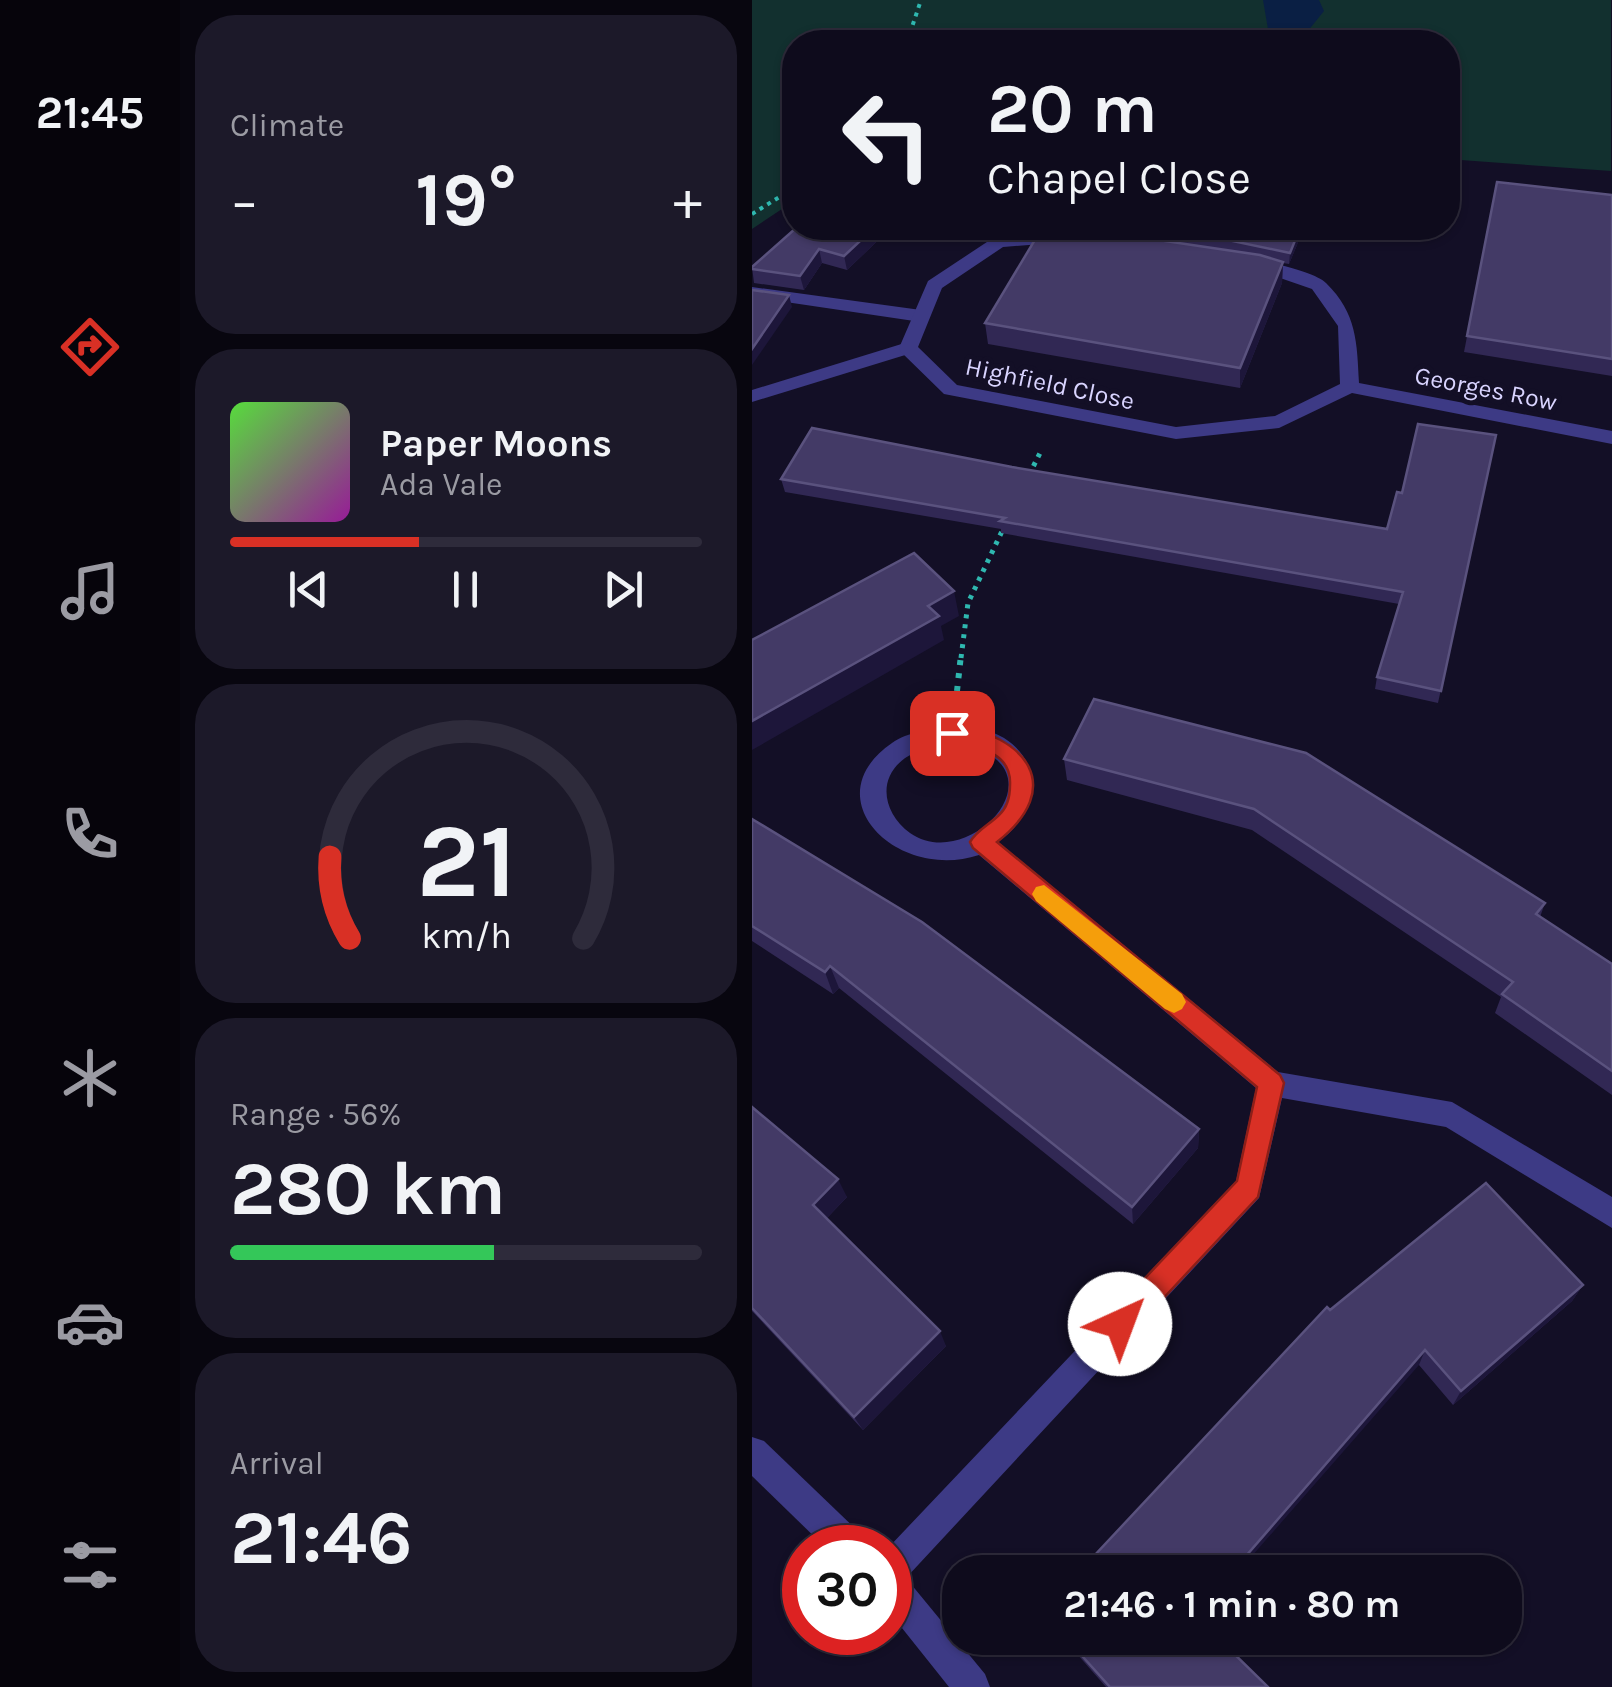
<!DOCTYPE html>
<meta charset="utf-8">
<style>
body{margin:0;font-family:Karla,sans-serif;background:#1c1929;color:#f1f3f6;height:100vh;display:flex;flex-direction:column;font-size:38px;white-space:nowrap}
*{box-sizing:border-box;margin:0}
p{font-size:32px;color:#9b9ba3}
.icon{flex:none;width:55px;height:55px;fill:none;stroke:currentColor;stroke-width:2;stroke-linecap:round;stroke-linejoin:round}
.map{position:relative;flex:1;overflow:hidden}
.sheet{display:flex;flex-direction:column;gap:15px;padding:15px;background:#08060f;width:572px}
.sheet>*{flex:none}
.banner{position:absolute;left:30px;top:30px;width:678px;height:210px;border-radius:40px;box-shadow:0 2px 8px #0004,0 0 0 2px #2e2b3b;background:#0e0b1c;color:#f1f3f6;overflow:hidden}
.speed{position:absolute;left:30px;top:1525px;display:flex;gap:20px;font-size:50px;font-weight:700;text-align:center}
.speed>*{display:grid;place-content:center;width:130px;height:130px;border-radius:50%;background:#0e0b1c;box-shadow:0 2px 8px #0004,0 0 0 2px #2e2b3b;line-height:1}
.speed .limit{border:15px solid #d22;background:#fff;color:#111}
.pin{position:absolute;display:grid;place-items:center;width:85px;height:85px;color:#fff;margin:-42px;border-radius:20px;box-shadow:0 5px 15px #0006}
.me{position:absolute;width:110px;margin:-55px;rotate:43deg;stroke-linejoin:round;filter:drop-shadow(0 0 8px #0008)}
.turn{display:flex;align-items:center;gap:35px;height:210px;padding:0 40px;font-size:45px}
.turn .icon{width:130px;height:130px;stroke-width:2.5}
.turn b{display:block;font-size:70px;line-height:85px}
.big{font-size:75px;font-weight:700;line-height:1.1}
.sheet .tile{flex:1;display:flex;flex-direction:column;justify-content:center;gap:15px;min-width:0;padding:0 35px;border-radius:40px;background:#1c1929}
.sheet .dial{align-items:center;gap:0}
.dial svg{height:260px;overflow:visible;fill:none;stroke:#2e2b3b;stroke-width:7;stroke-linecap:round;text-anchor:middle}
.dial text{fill:#f1f3f6;stroke:none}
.song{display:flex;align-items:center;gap:30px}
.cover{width:120px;height:120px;border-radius:15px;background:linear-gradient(135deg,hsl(110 70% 55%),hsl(300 70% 35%))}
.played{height:10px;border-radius:5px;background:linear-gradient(90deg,#d93025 40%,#2e2b3b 40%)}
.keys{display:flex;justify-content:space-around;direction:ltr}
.heat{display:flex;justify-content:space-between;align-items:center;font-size:55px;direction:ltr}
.charge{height:15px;border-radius:8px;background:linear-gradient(90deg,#34c759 56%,#2e2b3b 0)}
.trip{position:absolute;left:190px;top:1555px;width:580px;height:100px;border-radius:40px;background:#0e0b1c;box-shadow:0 2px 8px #0004,0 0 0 2px #2e2b3b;font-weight:700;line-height:100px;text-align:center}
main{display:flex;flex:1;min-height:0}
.tabs{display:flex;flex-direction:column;width:180px;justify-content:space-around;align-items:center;background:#06040b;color:#9b9ba3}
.tabs .icon{width:70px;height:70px}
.tabs .active{color:#d93025}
.tabs b{font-size:45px;color:#f1f3f6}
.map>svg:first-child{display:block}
.green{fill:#12302f}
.water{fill:#0a1f44}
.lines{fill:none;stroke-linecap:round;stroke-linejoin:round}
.path-far2{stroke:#2fb8b0;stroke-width:4;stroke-dasharray:4 5;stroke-linecap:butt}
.path-far1{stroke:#2fb8b0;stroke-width:5;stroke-dasharray:4 6;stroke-linecap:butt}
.path{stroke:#2fb8b0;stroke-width:6;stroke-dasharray:5 8;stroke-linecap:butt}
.service{fill:#3d3a85;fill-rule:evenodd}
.minor{fill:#3d3a85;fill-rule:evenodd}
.wall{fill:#312854}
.shaded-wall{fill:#1d163a}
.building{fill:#433a66;stroke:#5a527e;stroke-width:2.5}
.route{fill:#d93025;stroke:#8d1f18;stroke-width:2.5}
.slow{fill:#f59e0b}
.labels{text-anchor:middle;stroke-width:10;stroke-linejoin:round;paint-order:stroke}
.far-street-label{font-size:25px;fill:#d9d4ff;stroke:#130f26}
</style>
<main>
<nav class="tabs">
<b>21:45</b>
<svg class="icon active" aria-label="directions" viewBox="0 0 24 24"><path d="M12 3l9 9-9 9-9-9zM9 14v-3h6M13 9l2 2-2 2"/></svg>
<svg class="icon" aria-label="music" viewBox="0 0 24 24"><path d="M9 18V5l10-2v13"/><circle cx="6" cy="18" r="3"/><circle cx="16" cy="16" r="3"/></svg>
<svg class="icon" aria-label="phone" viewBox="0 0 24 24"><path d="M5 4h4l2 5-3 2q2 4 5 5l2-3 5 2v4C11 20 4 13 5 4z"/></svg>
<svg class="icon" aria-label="climate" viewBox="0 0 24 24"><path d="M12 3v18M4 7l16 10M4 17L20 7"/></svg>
<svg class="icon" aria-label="car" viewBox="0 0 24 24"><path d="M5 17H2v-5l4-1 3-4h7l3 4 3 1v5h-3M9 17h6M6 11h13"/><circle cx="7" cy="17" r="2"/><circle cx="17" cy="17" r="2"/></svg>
<svg class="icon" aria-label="filters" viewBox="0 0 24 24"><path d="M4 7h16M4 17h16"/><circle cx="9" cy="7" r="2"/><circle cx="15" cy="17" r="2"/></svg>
</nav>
<section class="sheet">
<div class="tile"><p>Climate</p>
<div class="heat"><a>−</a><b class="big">19°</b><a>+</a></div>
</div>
<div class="tile">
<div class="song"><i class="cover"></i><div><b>Paper Moons</b><p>Ada Vale</p></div></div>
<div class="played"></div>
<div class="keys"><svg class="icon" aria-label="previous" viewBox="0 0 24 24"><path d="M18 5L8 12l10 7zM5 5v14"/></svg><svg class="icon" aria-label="pause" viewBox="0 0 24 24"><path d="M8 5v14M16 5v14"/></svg><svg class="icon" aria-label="next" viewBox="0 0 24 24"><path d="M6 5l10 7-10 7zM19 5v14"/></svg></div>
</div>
<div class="tile dial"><svg viewBox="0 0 100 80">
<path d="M14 69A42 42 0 1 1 86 69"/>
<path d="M14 69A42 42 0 0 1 8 44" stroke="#d93025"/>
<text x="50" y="56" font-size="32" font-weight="700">21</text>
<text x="50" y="72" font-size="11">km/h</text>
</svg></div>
<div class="tile"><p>Range · 56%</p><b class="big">280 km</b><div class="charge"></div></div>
<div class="tile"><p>Arrival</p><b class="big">21:46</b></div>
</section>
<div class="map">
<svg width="860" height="1687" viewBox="0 0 860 1687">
<rect width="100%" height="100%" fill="#130f26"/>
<polygon class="green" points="0,0 859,0 859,171 695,159 695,42 42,42 42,201 0,229"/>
<polygon class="water" points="511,0 567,0 572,11 551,37 517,35"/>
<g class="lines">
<g class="path-far2">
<polyline points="155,42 169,0"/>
<polyline points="0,214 42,188"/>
</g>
<g class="path-far1">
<polyline points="277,475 289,451"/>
<polyline points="209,658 216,603 252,527"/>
</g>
<polyline class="path" points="205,691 209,655"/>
<g class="service">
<polygon points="0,287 169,310 178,316 169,322 0,297"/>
<polygon points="156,342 163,344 163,352 0,402 0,390"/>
</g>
<g class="minor">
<path d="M315 232C362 239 546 257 574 283 605 313 605 343 607 383L860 431V444L600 393 527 428 424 439 192 394 149 352 147 348 176 281 241 238ZM315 242 508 271 560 289 586 326 588 384 523 416 424 427 205 385 166 347 190 288 251 247Z"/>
<path d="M199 724C217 727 236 728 252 738 296 766 283 817 246 842L526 1072 700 1102 860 1197V1228L694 1127 530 1098 507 1198 154 1578 233 1674 238 1687H197L138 1613 136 1548 484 1181 504 1088 227 855C145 882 60 798 140 743 155 732 181 729 199 724ZM199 742C322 761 219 876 158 833 128 811 124 771 162 753 173 748 187 746 199 742Z"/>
<polygon points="0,1437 12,1441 111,1536 116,1548 74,1548 0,1476"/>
</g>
</g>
<g class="wall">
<polygon points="745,182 860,195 860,376 712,352"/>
<polygon points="44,228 139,228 95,270 70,263 52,290 2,283 0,267"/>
<polygon points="290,228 552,228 537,264 531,263 530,283 488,388 236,344 233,323"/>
<polygon points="744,435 686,703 623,689 625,677 647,604 249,533 249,529 33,492 29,479 260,467 635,529 650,493"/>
<polygon points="342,699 793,903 788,917 860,964 860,1095 743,1013 749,997 500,830 315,780 312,759"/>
<polygon points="0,819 447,1129 446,1148 381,1224 87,988 81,994 0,941"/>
<polygon points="0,1107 95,1197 75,1218 194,1346 111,1430 0,1311"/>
<polygon points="831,1285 820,1301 701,1405 667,1365 578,1310"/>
<polygon points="311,1638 466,1638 516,1687 354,1687"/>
</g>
<g class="shaded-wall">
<polygon points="122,228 139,228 95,270 92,256"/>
<polygon points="548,228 552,228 537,264 538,253"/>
<polygon points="67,249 70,263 52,290 48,276"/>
<polygon points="531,262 530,283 488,388 488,368"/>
<polygon points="37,295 40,307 0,365 0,349"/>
<polygon points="202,591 207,616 189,626 192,640 0,750 0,721 176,606"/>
<polygon points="78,966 87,988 81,994 73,972"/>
<polygon points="447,1129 446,1148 381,1224 380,1207"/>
<polygon points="86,1179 95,1197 71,1222 61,1205"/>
<polygon points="831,1285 820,1301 701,1405 709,1391"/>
<polygon points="188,1331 194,1346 111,1430 102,1417"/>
<polygon points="673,1350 667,1365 486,1572 480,1572"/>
</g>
<g class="building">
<polygon points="745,182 860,195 860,359 715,336"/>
<polygon points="44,228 122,228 92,256 67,249 48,276 0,269 0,267"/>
<polygon points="290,228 325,228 508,255 531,262 488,368 233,323"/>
<polygon points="384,228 548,228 538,253 452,235"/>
<polygon points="0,290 37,295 0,349"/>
<polygon points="666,424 744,435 689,691 625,677 651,592 248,521 253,518 29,479 60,428 260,467 635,529 645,492 650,493"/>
<polygon points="162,553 202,591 176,606 187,616 0,721 0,640"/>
<polygon points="342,699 554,753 793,903 784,914 860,964 860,1071 750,994 761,982 502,809 312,759"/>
<polygon points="0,819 170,922 447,1129 380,1207 78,966 73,972 0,926"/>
<polygon points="0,1107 86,1179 61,1205 188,1331 102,1417 0,1308"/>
<polygon points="734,1183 831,1285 709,1391 673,1350 480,1572 327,1572 575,1307 578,1310"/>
<polygon points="314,1638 466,1638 516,1687 358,1687"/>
</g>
<path class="route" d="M200 725C274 735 315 787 245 842L528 1075 532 1083 506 1197 378 1334 368 1339 358 1334 354 1324 358 1315 485 1181 505 1087 221 848 218 842C225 830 237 825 247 815 256 807 258 797 258 785 260 748 218 747 192 739L189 733Z"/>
<polygon class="slow" points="292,885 430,994 434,1002 430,1009 422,1013 413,1009 284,901 280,894 284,887"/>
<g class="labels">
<g class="far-street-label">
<text transform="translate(298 383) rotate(12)" y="9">Highfield Close</text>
<text transform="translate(734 388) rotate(11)" y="9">Georges Row</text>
</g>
</g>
</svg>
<div class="speed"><div class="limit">30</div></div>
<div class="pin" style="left:200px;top:733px;background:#d93025"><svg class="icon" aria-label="arrive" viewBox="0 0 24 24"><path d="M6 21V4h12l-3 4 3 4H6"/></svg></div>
<svg class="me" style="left:368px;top:1324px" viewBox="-20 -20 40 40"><circle r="19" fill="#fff"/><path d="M0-13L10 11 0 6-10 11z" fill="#d93025"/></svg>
<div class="trip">21:46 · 1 min · 80 m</div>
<div class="banner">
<div class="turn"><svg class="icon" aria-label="left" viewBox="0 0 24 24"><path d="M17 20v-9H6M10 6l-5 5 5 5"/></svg><div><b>20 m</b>Chapel Close</div></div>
</div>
</div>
</main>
